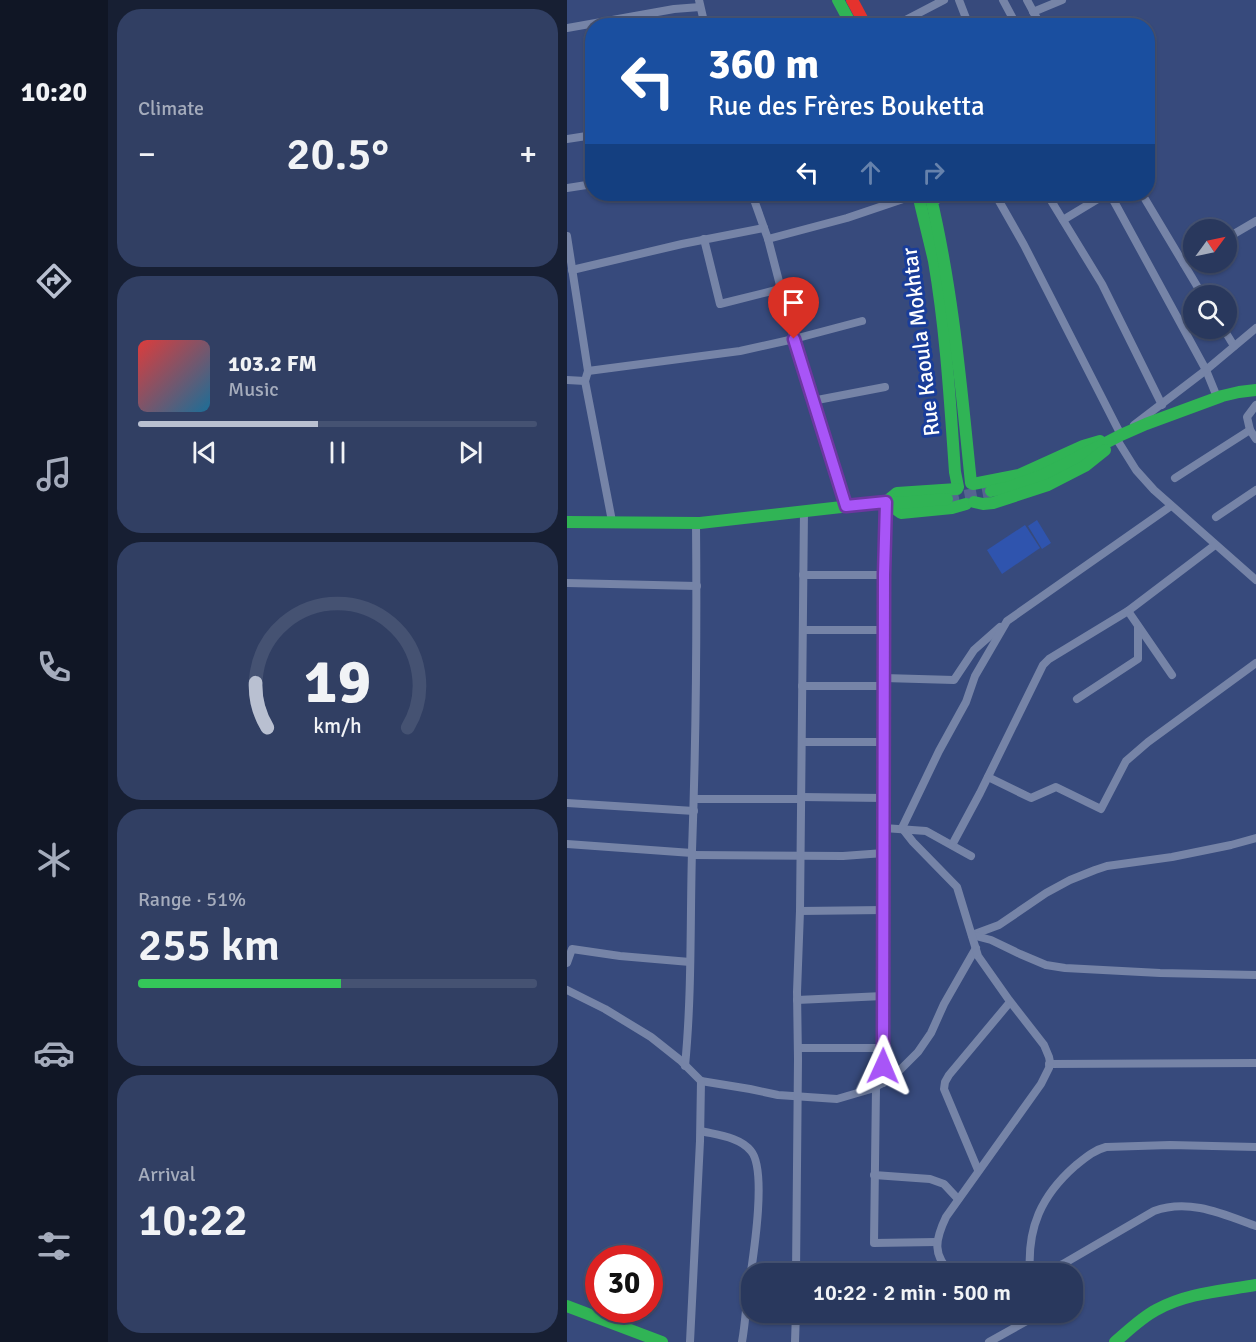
<!DOCTYPE html>
<meta charset="utf-8">
<style>
body{margin:0;font-family:Signika,sans-serif;background:#313f63;color:#f1f3f6;height:100vh;display:flex;flex-direction:column;font-size:22px;white-space:nowrap}
*{box-sizing:border-box;margin:0}
p{font-size:20px;color:#a5acbc}
.icon{flex:none;width:33px;height:33px;fill:none;stroke:currentColor;stroke-width:2;stroke-linecap:round;stroke-linejoin:round}
.map{position:relative;flex:1;overflow:hidden}
.drawer{display:flex;flex-direction:column;gap:9px;padding:9px;background:#171f33;width:459px}
.drawer>*{flex:none}
.guide{position:absolute;left:18px;top:18px;width:570px;height:183px;border-radius:24px;box-shadow:0 2px 4px #0004,0 0 0 2px #455272;background:#1a4fa0;color:#fff;overflow:hidden}
.needle{width:39px;rotate:57deg}
.tools{position:absolute;left:616px;top:219px;display:grid;gap:12px}
.tools a{display:grid;place-items:center;width:54px;height:54px;border-radius:50%;background:#29385d;box-shadow:0 2px 4px #0004,0 0 0 2px #455272;font-size:30px}
.speed{position:absolute;left:18px;top:1245px;display:flex;gap:12px;font-size:30px;font-weight:700;text-align:center}
.speed>*{display:grid;place-content:center;width:78px;height:78px;border-radius:50%;background:#29385d;box-shadow:0 2px 4px #0004,0 0 0 2px #455272;line-height:1}
.speed .limit{border:9px solid #d22;background:#fff;color:#111}
.pin{position:absolute;display:grid;place-items:center;width:51px;height:51px;color:#fff;margin:-62px -26px;border-radius:50% 50% 50% 0;rotate:-45deg;box-shadow:0 0 6px #0007}
.pin .icon{rotate:45deg}
.me{position:absolute;width:66px;margin:-33px;rotate:1deg;stroke-linejoin:round;filter:drop-shadow(0 0 4px #0008)}
.turn{display:flex;align-items:center;gap:21px;height:126px;padding:0 24px;font-size:27px}
.turn .icon{width:78px;height:78px;stroke-width:2.5}
.turn b{display:block;font-size:42px;line-height:51px}
.lanes{display:flex;align-items:center;height:57px;padding:0 24px;background:#0003;justify-content:center;gap:30px;direction:ltr}
.lanes .off{opacity:.35}
.big{font-size:45px;font-weight:600;line-height:1.1}
.drawer .widget{flex:1;display:flex;flex-direction:column;justify-content:center;gap:9px;min-width:0;padding:0 21px;border-radius:24px;background:#313f63}
.drawer .dial{align-items:center;gap:0}
.dial svg{height:156px;overflow:visible;fill:none;stroke:#455272;stroke-width:7;stroke-linecap:round;text-anchor:middle}
.dial text{fill:#f1f3f6;stroke:none}
.song{display:flex;align-items:center;gap:18px}
.cover{width:72px;height:72px;border-radius:9px;background:linear-gradient(135deg,hsl(0 70% 55%),hsl(200 70% 35%))}
.played{height:6px;border-radius:3px;background:linear-gradient(90deg,#b9c0d1 45%,#455272 45%)}
.keys{display:flex;justify-content:space-around;direction:ltr}
.heat{display:flex;justify-content:space-between;align-items:center;font-size:33px;direction:ltr}
.charge{height:9px;border-radius:4px;background:linear-gradient(90deg,#34c759 51%,#455272 0)}
.trip{position:absolute;left:174px;top:1263px;width:342px;height:60px;border-radius:24px;background:#29385d;box-shadow:0 2px 4px #0004,0 0 0 2px #455272;font-weight:600;line-height:60px;text-align:center}
main{display:flex;flex:1;min-height:0}
.tabs{display:flex;flex-direction:column;width:108px;justify-content:space-around;align-items:center;background:#101625;color:#a5acbc}
.tabs .icon{width:42px;height:42px}
.tabs .active{color:#b9c0d1}
.tabs b{font-size:27px;color:#f1f3f6}
.map>svg:first-child{display:block}
.green{fill:#2f54ae}
.lines{fill:none;stroke-linecap:round;stroke-linejoin:round}
.secondary-tunnel{stroke:#556590;stroke-width:12;stroke-dasharray:12 6;stroke-linecap:butt}
.street{stroke:#7684a7;stroke-width:8}
.fast{stroke:#30b455;stroke-width:12}
.jam{stroke:#e5322d;stroke-width:12}
.route-casing{stroke:#6d37a1;stroke-width:15}
.route{stroke:#a855f7;stroke-width:10}
.labels{text-anchor:middle;stroke-width:6;stroke-linejoin:round;paint-order:stroke}
.street-label{font-size:22px;fill:#fff;stroke:#1a3d99}
</style>
<main>
<nav class="tabs">
<b>10:20</b>
<svg class="icon active" aria-label="directions" viewBox="0 0 24 24"><path d="M12 3l9 9-9 9-9-9zM9 14v-3h6M13 9l2 2-2 2"/></svg>
<svg class="icon" aria-label="music" viewBox="0 0 24 24"><path d="M9 18V5l10-2v13"/><circle cx="6" cy="18" r="3"/><circle cx="16" cy="16" r="3"/></svg>
<svg class="icon" aria-label="phone" viewBox="0 0 24 24"><path d="M5 4h4l2 5-3 2q2 4 5 5l2-3 5 2v4C11 20 4 13 5 4z"/></svg>
<svg class="icon" aria-label="climate" viewBox="0 0 24 24"><path d="M12 3v18M4 7l16 10M4 17L20 7"/></svg>
<svg class="icon" aria-label="car" viewBox="0 0 24 24"><path d="M5 17H2v-5l4-1 3-4h7l3 4 3 1v5h-3M9 17h6M6 11h13"/><circle cx="7" cy="17" r="2"/><circle cx="17" cy="17" r="2"/></svg>
<svg class="icon" aria-label="filters" viewBox="0 0 24 24"><path d="M4 7h16M4 17h16"/><circle cx="9" cy="7" r="2"/><circle cx="15" cy="17" r="2"/></svg>
</nav>
<section class="drawer">
<div class="widget"><p>Climate</p>
<div class="heat"><a>−</a><b class="big">20.5°</b><a>+</a></div>
</div>
<div class="widget">
<div class="song"><i class="cover"></i><div><b>103.2 FM</b><p>Music</p></div></div>
<div class="played"></div>
<div class="keys"><svg class="icon" aria-label="previous" viewBox="0 0 24 24"><path d="M18 5L8 12l10 7zM5 5v14"/></svg><svg class="icon" aria-label="pause" viewBox="0 0 24 24"><path d="M8 5v14M16 5v14"/></svg><svg class="icon" aria-label="next" viewBox="0 0 24 24"><path d="M6 5l10 7-10 7zM19 5v14"/></svg></div>
</div>
<div class="widget dial"><svg viewBox="0 0 100 80">
<path d="M14 69A42 42 0 1 1 86 69"/>
<path d="M14 69A42 42 0 0 1 8 46" stroke="#b9c0d1"/>
<text x="50" y="56" font-size="32" font-weight="700">19</text>
<text x="50" y="72" font-size="11">km/h</text>
</svg></div>
<div class="widget"><p>Range · 51%</p><b class="big">255 km</b><div class="charge"></div></div>
<div class="widget"><p>Arrival</p><b class="big">10:22</b></div>
</section>
<div class="map">
<svg width="689" height="1342" viewBox="0 0 689 1342">
<rect width="100%" height="100%" fill="#374a7c"/>
<g class="green">
<polygon points="470,520 484,543 475,549 461,526"/>
<polygon points="458,525 473,548 435,574 420,550"/>
</g>
<g class="lines">
<polyline class="secondary-tunnel" points="380,499 424,491"/>
<g class="street">
<polyline points="132,0 138,26"/>
<polyline points="392,0 402,26"/>
<polyline points="436,0 450,26"/>
<polyline points="460,0 474,26"/>
<polyline points="466,12 495,0"/>
<polyline points="327,26 377,0"/>
<polyline points="0,28 107,9 133,7"/>
<polyline points="0,139 26,135"/>
<polyline points="0,188 26,184"/>
<polyline points="185,194 201,239 227,339 279,506"/>
<polyline points="428,194 457,245 554,435 556,433"/>
<polyline points="480,194 535,284 595,405"/>
<polyline points="543,194 639,370 650,397"/>
<polyline points="575,194 636,296"/>
<polyline points="365,202 384,194"/>
<polyline points="496,220 539,194"/>
<polyline points="0,236 21,371 18,381 45,521"/>
<polyline points="660,238 689,221"/>
<polyline points="137,239 153,304 213,289"/>
<polyline points="201,239 280,218 351,194"/>
<polyline points="617,264 627,258"/>
<polyline points="5,270 115,244 197,228"/>
<polyline points="656,328 667,346"/>
<polyline points="21,371 173,351 227,339 295,321"/>
<polyline points="0,380 18,381"/>
<polyline points="245,401 318,387"/>
<polyline points="689,405 680,417 683,430 689,439"/>
<polyline points="567,425 639,370 689,328"/>
<polyline points="549,438 569,470 587,490 689,580"/>
<polyline points="608,478 683,430"/>
<polyline points="649,517 689,490"/>
<polyline points="236,575 317,575"/>
<polyline points="0,583 130,586"/>
<polyline points="561,611 605,675"/>
<polyline points="236,630 317,630"/>
<polyline points="317,678 387,680 407,650 433,627"/>
<polyline points="235,686 317,686"/>
<polyline points="510,699 571,659 571,627"/>
<polyline points="235,742 317,742"/>
<polyline points="421,777 464,798 489,787 534,809 559,761 581,742 689,663"/>
<polyline points="234,797 317,798"/>
<polyline points="128,799 234,799"/>
<polyline points="0,803 127,811"/>
<polyline points="317,828 359,831 404,856"/>
<polyline points="0,844 125,853"/>
<polyline points="385,845 413,793 476,665 482,659 561,611 648,545"/>
<polyline points="125,855 276,856 317,853"/>
<polyline points="233,911 317,910"/>
<polyline points="405,935 432,925 479,893 503,880 528,870 540,866 605,857 664,845 689,838"/>
<polyline points="405,935 424,940 453,954 479,965 498,968 593,973 689,975"/>
<polyline points="0,963 5,949 53,956 123,962"/>
<polyline points="0,990 38,1009 84,1037 113,1060 134,1081 183,1089 211,1095 270,1099 304,1089 316,1083 328,1075 351,1052 364,1033 377,1004 409,948"/>
<polyline points="230,1000 316,996"/>
<polyline points="231,1048 317,1048"/>
<polyline points="482,1064 689,1063"/>
<path d="M118 1066C125 994 123 923 125 851 129 742 130 632 129 523"/>
<polyline points="316,1083 317,575 319,502"/>
<polyline points="309,1087 307,1243 369,1242"/>
<path d="M134 1131C150 1135 173 1137 184 1151 201 1171 185 1264 181 1292 179 1308 178 1325 175 1342"/>
<polyline points="411,1170 377,1089 378,1082 382,1075 443,1002"/>
<polyline points="307,1175 363,1179 377,1184 391,1199"/>
<path d="M459 1273 486 1268 496 1264 587 1211C622 1198 656 1214 689 1226"/>
<path d="M463 1273C460 1228 474 1196 508 1166 518 1158 527 1150 539 1147L603 1145 689 1147"/>
<polyline points="229,1274 231,1059 230,992 233,911 237,510"/>
<path d="M385 1274C365 1255 368 1240 379 1217L474 1084 482 1068 483 1062 482 1057 477 1045 442 1000 411 956 390 887 346 842 335 828 372 751 399 702 408 676 440 621 604 506"/>
<polyline points="123,1342 133,1141 134,1081"/>
<polyline points="228,1342 229,1312"/>
<polyline points="422,1342 474,1313"/>
</g>
<g class="fast">
<polyline points="271,0 285,26"/>
<path d="M351 194C356 216 362 239 367 261 379 331 383 402 388 472L391 487"/>
<path d="M363 194C386 289 394 386 404 483"/>
<polyline points="406,484 452,475 516,446 533,441"/>
<polyline points="390,489 330,493 319,502 334,513 385,508 399,504"/>
<polyline points="424,491 443,487 476,475 554,435 579,424 655,396 672,392 689,390"/>
<polyline points="407,502 416,504 426,503 481,485 518,466 538,450"/>
<polyline points="0,522 133,523 319,502 331,503 380,499"/>
<polyline points="0,1306 95,1342"/>
<path d="M548 1342C561 1331 574 1318 589 1310 619 1293 655 1291 689 1285"/>
</g>
<polyline class="jam" points="285,0 299,26"/>
</g>
<g class="lines">
<defs>
<polyline id="route" points="227,339 279,506 319,502 317,575 316,1066"/>
</defs>
<use href="#route" class="route-casing"/>
<use href="#route" class="route"/>
</g>
<g class="labels">
<g class="street-label">
<text transform="translate(353 342) rotate(-97)" y="8">Rue Kaoula Mokhtar</text>
</g>
</g>
</svg>
<div class="tools">
<a><svg class="needle" viewBox="-14 -14 28 28"><path d="M0-13l5 13h-10z" fill="#e53935"/><path d="M0 13l5-13h-10z" fill="#a5acbc"/></svg></a>
<a><svg class="icon" aria-label="search" viewBox="0 0 24 24"><circle cx="10" cy="10" r="6"/><path d="M15 15l6 6"/></svg></a>
</div>
<div class="speed"><div class="limit">30</div></div>
<div class="pin" style="left:227px;top:339px;background:#d93025"><svg class="icon" aria-label="arrive" viewBox="0 0 24 24"><path d="M6 21V4h12l-3 4 3 4H6"/></svg></div>
<svg class="me" style="left:316px;top:1066px" viewBox="-20 -20 40 40"><path d="M0-17L14 15 0 8-14 15z" fill="#a855f7" stroke="#fff" stroke-width="4"/></svg>
<div class="trip">10:22 · 2 min · 500 m</div>
<div class="guide">
<div class="turn"><svg class="icon" aria-label="left" viewBox="0 0 24 24"><path d="M17 20v-9H6M10 6l-5 5 5 5"/></svg><div><b>360 m</b>Rue des Frères Bouketta</div></div>
<div class="lanes"><svg class="icon" aria-label="left" viewBox="0 0 24 24"><path d="M17 20v-9H6M10 6l-5 5 5 5"/></svg><svg class="icon off" aria-label="ahead" viewBox="0 0 24 24"><path d="M12 20V5M6 11l6-6 6 6"/></svg><svg class="icon off" aria-label="right" viewBox="0 0 24 24"><path d="M7 20v-9h11M14 6l5 5-5 5"/></svg></div>
</div>
</div>
</main>
